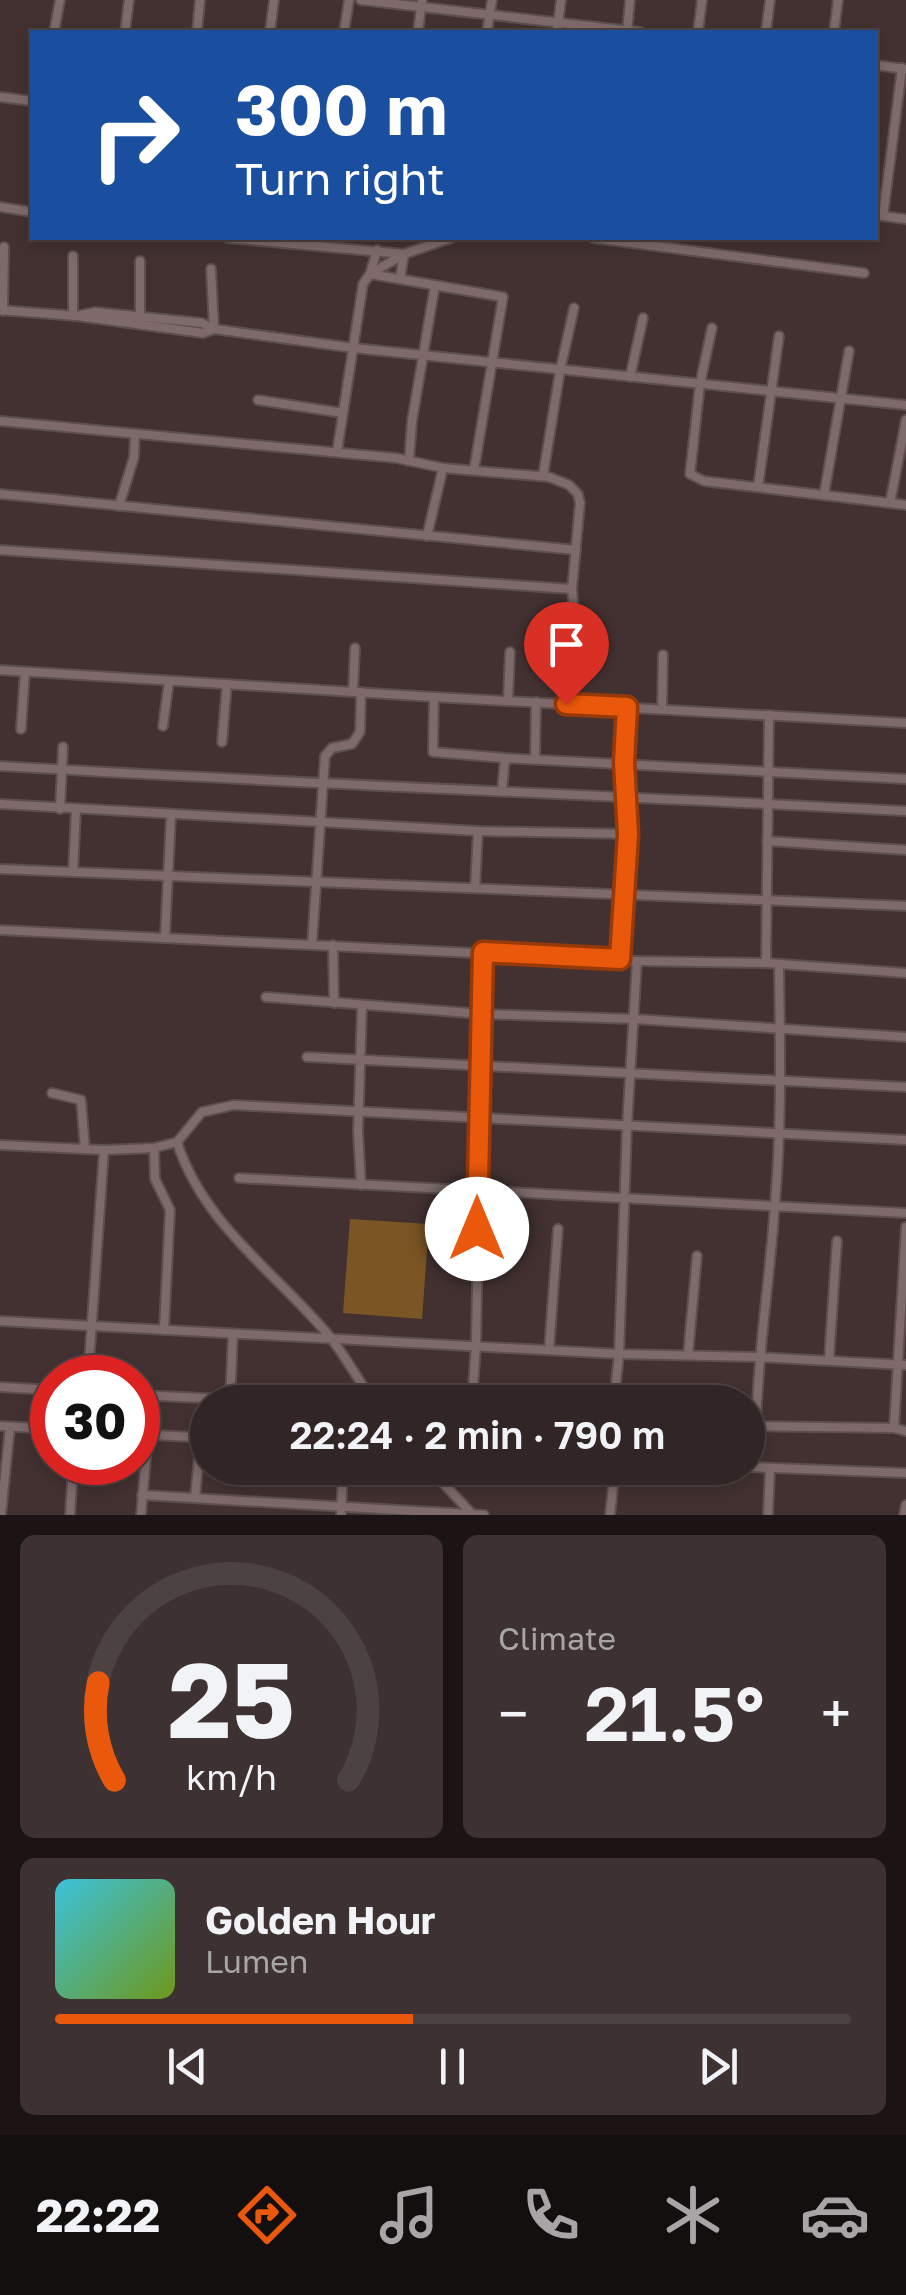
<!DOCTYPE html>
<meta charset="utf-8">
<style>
body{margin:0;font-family:"Golos Text",sans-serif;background:#3d3132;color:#f1f3f6;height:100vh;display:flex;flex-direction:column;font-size:38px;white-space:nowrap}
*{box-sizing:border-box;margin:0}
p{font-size:32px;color:#a8a5a7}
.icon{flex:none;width:55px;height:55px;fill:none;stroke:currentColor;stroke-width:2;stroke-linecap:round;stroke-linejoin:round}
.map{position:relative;height:1515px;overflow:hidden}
.details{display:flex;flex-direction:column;gap:20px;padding:20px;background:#1c1414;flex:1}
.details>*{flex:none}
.top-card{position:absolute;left:30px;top:30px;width:848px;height:210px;border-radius:0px;box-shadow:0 5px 15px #0003,0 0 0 2px #4d4242;background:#1a4fa0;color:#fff;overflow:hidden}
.speed{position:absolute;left:30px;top:1355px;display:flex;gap:20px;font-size:50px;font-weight:700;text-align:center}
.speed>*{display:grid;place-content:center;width:130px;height:130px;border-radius:50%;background:#322525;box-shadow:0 5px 15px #0003,0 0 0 2px #4d4242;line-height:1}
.speed .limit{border:15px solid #d22;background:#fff;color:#111}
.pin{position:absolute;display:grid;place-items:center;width:85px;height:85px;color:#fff;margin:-102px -42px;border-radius:50% 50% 50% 0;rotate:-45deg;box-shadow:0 0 10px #0007}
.pin .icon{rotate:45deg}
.me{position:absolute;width:110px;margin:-55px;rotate:0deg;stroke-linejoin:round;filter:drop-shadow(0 0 8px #0008)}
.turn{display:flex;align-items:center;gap:35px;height:210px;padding:0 40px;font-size:45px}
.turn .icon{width:130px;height:130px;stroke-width:2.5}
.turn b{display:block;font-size:70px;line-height:85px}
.big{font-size:75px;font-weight:600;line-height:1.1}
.details .tile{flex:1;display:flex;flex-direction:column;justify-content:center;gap:15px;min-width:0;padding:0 35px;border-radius:15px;background:#3d3132}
.details .dial{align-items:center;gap:0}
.dial svg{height:260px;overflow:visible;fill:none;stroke:#4d4242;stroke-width:7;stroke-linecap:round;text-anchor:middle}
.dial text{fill:#f1f3f6;stroke:none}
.song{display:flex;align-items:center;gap:30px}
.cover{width:120px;height:120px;border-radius:15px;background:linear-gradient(135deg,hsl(190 70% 55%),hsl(80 70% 35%))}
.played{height:10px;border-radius:5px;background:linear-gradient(90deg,#ea580c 45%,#4d4242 45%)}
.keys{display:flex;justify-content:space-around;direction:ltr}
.heat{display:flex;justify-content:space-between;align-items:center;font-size:55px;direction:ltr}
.details .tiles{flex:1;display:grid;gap:20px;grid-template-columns:1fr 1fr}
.tile:last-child{grid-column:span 2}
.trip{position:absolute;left:190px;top:1385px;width:575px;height:100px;border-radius:50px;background:#322525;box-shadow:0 5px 15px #0003,0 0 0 2px #4d4242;font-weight:600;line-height:100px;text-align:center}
.tab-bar{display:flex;height:160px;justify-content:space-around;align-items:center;background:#140f0f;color:#a8a5a7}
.tab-bar .icon{width:70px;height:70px}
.tab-bar .current{color:#ea580c}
.tab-bar b{font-size:45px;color:#f1f3f6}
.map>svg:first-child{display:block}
.green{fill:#7b5624}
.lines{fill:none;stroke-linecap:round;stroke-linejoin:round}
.minor-casing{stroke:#5e4f4f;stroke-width:12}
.minor{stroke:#7e6a6a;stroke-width:8}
.route-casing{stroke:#983908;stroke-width:25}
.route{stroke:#ea580c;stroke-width:18}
</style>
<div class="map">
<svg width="906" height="1515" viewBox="0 0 906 1515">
<rect width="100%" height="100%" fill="#433131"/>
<polygon class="green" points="350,1219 429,1224 422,1319 343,1313"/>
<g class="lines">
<defs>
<g id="minor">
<polyline points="361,0 640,32"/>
<polyline points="54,32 60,0"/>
<polyline points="125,32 129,0"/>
<polyline points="197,32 200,0"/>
<polyline points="270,32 274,0"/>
<polyline points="344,32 349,0"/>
<polyline points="418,32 422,0"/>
<polyline points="487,32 492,0"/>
<polyline points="557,32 561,0"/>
<polyline points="627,32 630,0"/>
<polyline points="698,32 702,0"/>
<polyline points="766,32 770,0"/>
<polyline points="834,32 838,0"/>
<polyline points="875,65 905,69"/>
<polyline points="0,97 32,101"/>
<polyline points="0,207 32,212"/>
<polyline points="875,215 906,219"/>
<polyline points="883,216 902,68"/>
<polyline points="228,238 404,254 451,238"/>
<polyline points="593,238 864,273"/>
<polyline points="377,250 370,274 503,297 474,470"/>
<polyline points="140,261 140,317"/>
<polyline points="0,310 77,316 203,333 214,329 354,348 906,405"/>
<polyline points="3,311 4,247"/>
<polyline points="81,315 95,312 202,323 214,329 211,269"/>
<polyline points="73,316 73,256"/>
<polyline points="712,328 700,384 690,474 704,481 890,503 906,420"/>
<polyline points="630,377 643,318"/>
<polyline points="258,400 343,413"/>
<polyline points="0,421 396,458 443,468 549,477 569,485 578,494 580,503 572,589 577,649"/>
<polyline points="337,452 363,284 370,274 404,254 400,279"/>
<polyline points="409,461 412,421 435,285"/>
<polyline points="543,476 560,371 574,308"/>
<polyline points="758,487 779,336"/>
<polyline points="0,494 576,550"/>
<polyline points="824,495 849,351"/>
<polyline points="890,503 906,505"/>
<polyline points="119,506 134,457 135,434"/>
<polyline points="427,536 443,468"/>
<polyline points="0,550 572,589"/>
<polyline points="0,670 434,697"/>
<polyline points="353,692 355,648"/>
<polyline points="508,701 510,652"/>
<polyline points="662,709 663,655"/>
<polyline points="163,726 169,681"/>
<polyline points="21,729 25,672"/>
<polyline points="222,742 227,684"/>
<polyline points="505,758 433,752 434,697 906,723"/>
<polyline points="535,759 536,702"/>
<path d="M0 766C302 784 604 795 906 811"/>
<polyline points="502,791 505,758 906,779"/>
<polyline points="0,804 478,831 628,834"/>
<polyline points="60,809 63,747"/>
<polyline points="767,841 906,850"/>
<polyline points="0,869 906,906"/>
<polyline points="73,872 76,810"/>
<polyline points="475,888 478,831"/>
<polyline points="0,930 637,961 766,963 906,973"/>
<polyline points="165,936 171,816"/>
<polyline points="312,944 325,756 332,748 352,744 360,732 361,692"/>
<polyline points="333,945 334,1003"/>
<polyline points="620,959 628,834 624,762 627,707"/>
<polyline points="766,963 769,715"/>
<polyline points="266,997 482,1014 635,1019 906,1037"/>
<polyline points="307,1057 906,1087"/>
<polyline points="52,1093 81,1100 85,1149"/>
<path d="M177 1142C204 1226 276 1272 330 1337 346 1357 359 1381 373 1402"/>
<polyline points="0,1145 104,1150 154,1148 177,1142 202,1112 234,1105 906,1140"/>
<polyline points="154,1148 155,1179 170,1210 164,1330"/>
<polyline points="239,1178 906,1213"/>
<polyline points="361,1185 358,1131 362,1006"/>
<polyline points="906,1227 894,1428 906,1431"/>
<polyline points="0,1321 619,1354 757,1357 906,1365"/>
<polyline points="549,1350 558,1229"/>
<polyline points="688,1355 697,1256"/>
<polyline points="829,1359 837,1241"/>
<polyline points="88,1378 104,1150"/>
<polyline points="0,1387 52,1390"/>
<polyline points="138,1395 291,1402"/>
<polyline points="230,1400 233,1334"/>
<polyline points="472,1402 476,1345 483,952"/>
<polyline points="614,1402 619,1354 627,1126 637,961"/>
<polyline points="0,1426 52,1429"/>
<polyline points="748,1426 894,1428"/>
<path d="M756 1426C758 1350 770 1279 775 1203 782 1124 780 1044 779 964"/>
<polyline points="138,1434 208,1438"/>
<polyline points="748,1467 906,1473"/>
<polyline points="429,1468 473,1515"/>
<polyline points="142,1495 484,1515"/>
<polyline points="195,1498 201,1437"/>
<polyline points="1,1515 10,1427"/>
<polyline points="70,1515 73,1469"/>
<polyline points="141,1515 148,1434"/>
<polyline points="341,1515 343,1468"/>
<polyline points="610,1515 615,1468"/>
<polyline points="768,1515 770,1469"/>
<polyline points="904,1515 906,1505"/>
</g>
</defs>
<use href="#minor" class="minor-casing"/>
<use href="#minor" class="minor"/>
</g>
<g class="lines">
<defs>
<polyline id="route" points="477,1229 483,952 620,959 628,834 624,762 627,707 566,704"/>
</defs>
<use href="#route" class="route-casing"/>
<use href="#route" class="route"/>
</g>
</svg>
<div class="speed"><div class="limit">30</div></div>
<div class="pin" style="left:566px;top:704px;background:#d93025"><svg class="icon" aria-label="arrive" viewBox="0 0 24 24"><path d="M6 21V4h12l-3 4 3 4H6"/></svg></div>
<svg class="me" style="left:477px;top:1229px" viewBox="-20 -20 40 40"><circle r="19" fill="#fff"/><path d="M0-13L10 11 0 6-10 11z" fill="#ea580c"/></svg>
<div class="trip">22:24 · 2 min · 790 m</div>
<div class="top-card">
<div class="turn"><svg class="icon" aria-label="right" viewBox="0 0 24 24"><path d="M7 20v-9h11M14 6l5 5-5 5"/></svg><div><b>300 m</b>Turn right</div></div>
</div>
</div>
<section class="details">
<div class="tiles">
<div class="tile dial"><svg viewBox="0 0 100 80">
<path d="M14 69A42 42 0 1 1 86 69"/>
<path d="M14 69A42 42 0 0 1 9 39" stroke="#ea580c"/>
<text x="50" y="56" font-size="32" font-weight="700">25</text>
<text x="50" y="72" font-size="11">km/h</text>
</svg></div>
<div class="tile"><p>Climate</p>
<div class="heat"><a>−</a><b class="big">21.5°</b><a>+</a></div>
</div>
<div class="tile">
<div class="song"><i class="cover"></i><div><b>Golden Hour</b><p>Lumen</p></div></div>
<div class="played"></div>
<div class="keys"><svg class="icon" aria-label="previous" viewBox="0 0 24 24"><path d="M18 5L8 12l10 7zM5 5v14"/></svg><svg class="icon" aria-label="pause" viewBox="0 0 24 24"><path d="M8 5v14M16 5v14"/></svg><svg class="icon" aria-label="next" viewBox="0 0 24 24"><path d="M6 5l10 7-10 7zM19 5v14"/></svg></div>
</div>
</div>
</section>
<nav class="tab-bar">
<b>22:22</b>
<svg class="icon current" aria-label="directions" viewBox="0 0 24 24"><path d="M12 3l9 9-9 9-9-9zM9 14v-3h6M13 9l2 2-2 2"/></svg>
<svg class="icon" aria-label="music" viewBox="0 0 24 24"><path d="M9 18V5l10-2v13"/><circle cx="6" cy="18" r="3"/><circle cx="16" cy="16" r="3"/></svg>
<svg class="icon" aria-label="phone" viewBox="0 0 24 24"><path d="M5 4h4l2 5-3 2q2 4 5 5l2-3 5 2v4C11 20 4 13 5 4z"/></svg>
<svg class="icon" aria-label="climate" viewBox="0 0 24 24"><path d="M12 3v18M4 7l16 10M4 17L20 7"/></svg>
<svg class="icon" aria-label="car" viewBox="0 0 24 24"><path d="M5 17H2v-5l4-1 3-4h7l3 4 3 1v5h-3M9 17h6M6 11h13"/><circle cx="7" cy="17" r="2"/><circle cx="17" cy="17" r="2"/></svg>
</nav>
